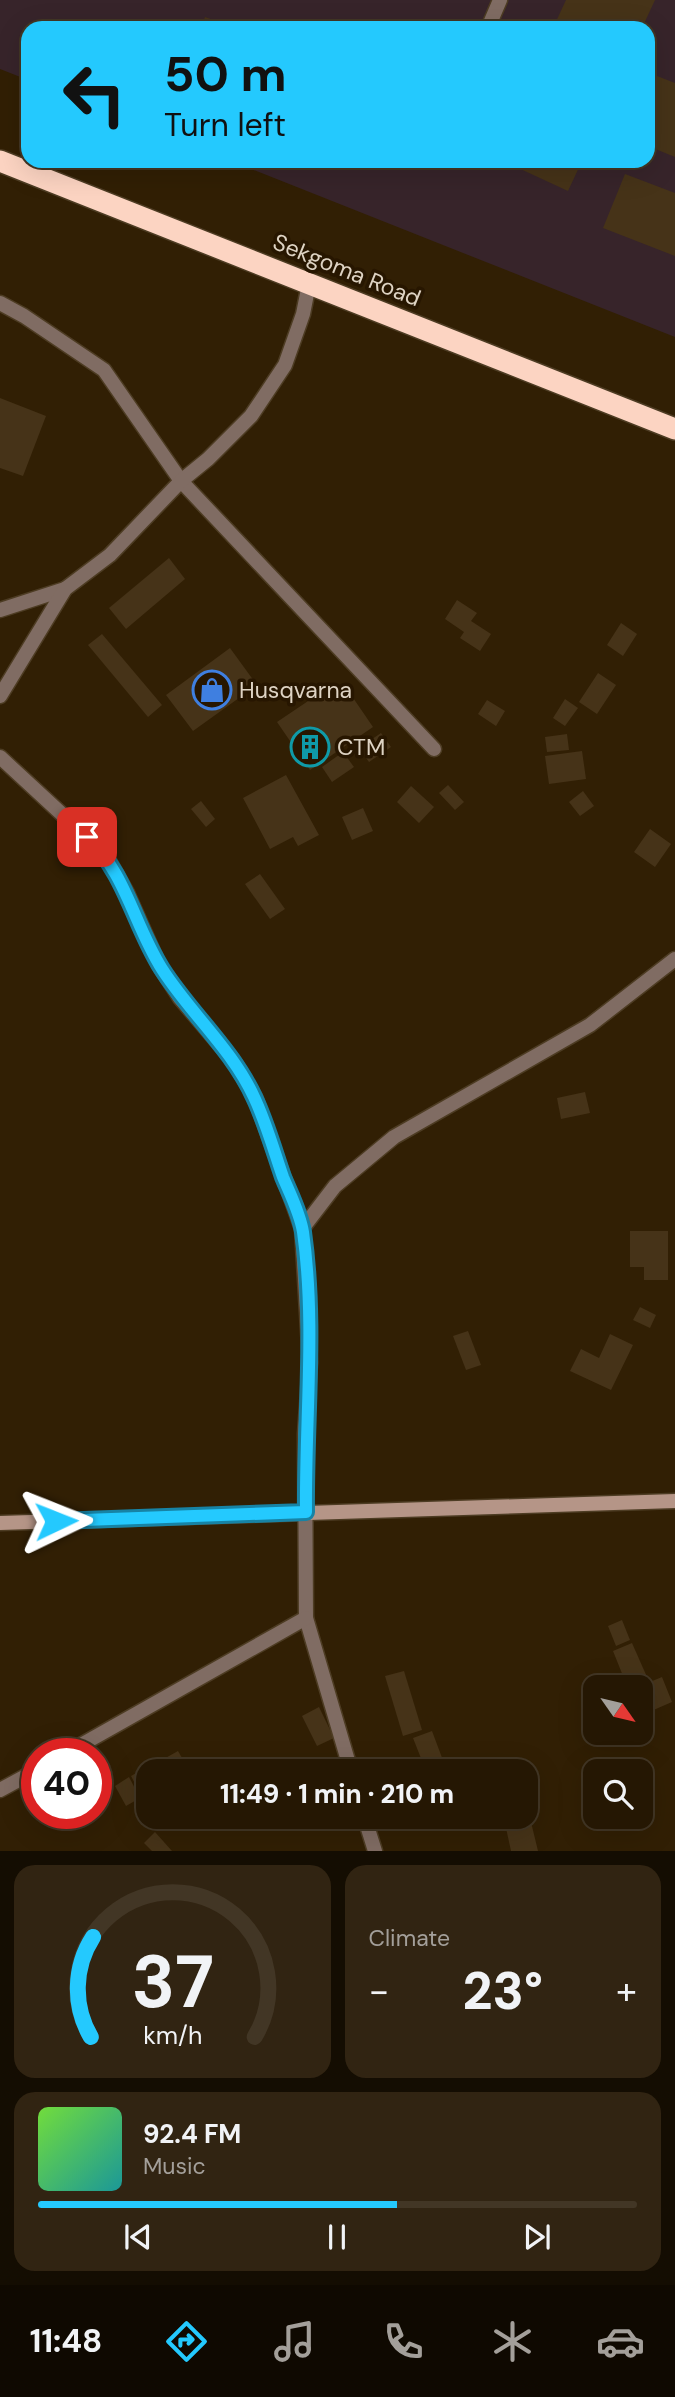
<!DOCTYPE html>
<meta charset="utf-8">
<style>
body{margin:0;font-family:"DM Sans",sans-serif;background:#312412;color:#f1f3f6;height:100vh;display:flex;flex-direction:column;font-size:26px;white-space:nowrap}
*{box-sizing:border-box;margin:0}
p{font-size:23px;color:#a39f9a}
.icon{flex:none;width:38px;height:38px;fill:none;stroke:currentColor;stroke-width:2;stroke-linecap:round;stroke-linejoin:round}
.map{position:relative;height:1851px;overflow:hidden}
.drawer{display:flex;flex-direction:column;gap:14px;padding:14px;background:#140d02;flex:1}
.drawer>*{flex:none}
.top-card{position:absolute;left:21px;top:21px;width:634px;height:147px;border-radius:21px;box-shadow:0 7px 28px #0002,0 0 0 2px #423625;background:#24c9fe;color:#111;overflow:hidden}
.needle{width:46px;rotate:124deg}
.tools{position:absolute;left:583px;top:1675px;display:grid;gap:14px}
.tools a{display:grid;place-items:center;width:70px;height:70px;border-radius:14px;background:#251703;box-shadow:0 7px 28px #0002,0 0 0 2px #423625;font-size:35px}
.speed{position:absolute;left:21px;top:1738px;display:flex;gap:14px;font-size:35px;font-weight:700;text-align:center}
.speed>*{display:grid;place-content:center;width:91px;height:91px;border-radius:50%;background:#251703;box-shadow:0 7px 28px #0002,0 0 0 2px #423625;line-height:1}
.speed .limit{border:10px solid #d22;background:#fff;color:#111}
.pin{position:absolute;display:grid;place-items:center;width:60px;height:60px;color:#fff;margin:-30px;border-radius:14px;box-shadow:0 4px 10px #0006}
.me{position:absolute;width:77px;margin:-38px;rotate:88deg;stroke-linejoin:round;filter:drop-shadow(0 0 5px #0008)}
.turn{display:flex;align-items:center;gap:24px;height:147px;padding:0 28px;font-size:32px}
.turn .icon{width:91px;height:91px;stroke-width:2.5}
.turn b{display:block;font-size:49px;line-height:60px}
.big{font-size:52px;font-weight:800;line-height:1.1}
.drawer .widget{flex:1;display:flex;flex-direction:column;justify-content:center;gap:10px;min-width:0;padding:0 24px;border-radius:21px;background:#312412}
.drawer .dial{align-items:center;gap:0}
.dial svg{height:182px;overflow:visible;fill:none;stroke:#423625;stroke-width:7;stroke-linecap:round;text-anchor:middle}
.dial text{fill:#f1f3f6;stroke:none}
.song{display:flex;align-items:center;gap:21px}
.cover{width:84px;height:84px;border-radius:10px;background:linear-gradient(135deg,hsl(100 70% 55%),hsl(180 70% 35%))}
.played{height:7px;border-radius:4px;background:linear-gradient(90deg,#24c9fe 60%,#423625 60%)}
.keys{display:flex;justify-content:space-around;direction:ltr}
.heat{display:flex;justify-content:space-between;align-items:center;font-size:38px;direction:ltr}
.drawer .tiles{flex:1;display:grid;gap:14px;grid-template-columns:1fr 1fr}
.widget:last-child{grid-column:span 2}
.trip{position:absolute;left:136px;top:1759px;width:402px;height:70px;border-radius:21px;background:#251703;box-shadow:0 7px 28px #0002,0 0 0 2px #423625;font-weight:800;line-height:70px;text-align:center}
.menu{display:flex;height:112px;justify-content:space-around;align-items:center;background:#0f0901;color:#a39f9a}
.menu .icon{width:49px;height:49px}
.menu .selected{color:#24c9fe}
.menu b{font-size:32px;color:#f1f3f6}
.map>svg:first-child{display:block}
.industrial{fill:#37242a}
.building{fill:#463318}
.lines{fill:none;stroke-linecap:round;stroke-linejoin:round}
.lane-casing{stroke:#4d3c23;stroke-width:17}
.street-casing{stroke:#4d3c23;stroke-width:17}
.secondary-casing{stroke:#4d3c23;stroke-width:17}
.highway-casing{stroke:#4d3c23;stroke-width:24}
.lane{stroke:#806c63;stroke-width:14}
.street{stroke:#806c63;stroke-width:14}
.secondary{stroke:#b59587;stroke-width:14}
.highway{stroke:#fcd4c2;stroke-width:21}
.route-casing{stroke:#1783a5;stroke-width:18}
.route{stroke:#24c9fe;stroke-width:12}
.labels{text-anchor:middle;stroke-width:7;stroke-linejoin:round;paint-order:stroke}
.street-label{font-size:23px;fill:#ded3c3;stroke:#271600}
.poi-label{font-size:23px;fill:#ded3c3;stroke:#271600;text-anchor:start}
</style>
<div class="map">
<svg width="675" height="1851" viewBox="0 0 675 1851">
<rect width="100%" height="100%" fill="#311f04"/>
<polygon class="industrial" points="0,0 675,0 675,337 231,161 648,161 648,28 28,28 28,80 0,69"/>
<g class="building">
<polygon points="566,0 655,0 642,28 553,28"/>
<polygon points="205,17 231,26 230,28 201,28"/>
<polygon points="657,76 675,83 675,157 648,146 648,99"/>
<polygon points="503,161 582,161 568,191"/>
<polygon points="625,174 675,193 675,256 603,228"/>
<polygon points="0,398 46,416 23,476 0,468"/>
<polygon points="169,558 185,579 126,629 109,608"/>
<polygon points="457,600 477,613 471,621 491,634 480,651 460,638 464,632 445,619"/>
<polygon points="621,623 637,634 623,656 607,645"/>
<polygon points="102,634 162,705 148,717 88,645"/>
<polygon points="230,648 257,685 193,731 166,695"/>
<polygon points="598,673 616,685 597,714 579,702"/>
<polygon points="347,689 373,727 310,770 277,722 323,691 330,701"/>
<polygon points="565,699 578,708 565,726 553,718"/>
<polygon points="487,700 505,711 496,726 478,714"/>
<polygon points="381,733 391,747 369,762 359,748"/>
<polygon points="567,734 569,750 547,752 545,737"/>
<polygon points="582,751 586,779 549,784 545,756"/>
<polygon points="343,752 354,767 332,782 322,767"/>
<polygon points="286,775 319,835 298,846 293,837 270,849 243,798"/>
<polygon points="448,785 464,802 455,810 439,793"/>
<polygon points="411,786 434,807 419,823 397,802"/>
<polygon points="583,791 594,806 580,816 569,802"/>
<polygon points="201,801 215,819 206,827 191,809"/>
<polygon points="363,808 373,831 352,840 342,817"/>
<polygon points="650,829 671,844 655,867 634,852"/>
<polygon points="260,874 285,909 270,919 245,884"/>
<polygon points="585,1092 590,1113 561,1119 557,1098"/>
<polygon points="630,1231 668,1231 668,1280 644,1280 644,1267 630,1267"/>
<polygon points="640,1307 656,1315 650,1328 633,1320"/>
<polygon points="468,1331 481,1365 466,1370 453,1336"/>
<polygon points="610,1334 633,1345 611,1390 570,1371 581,1349 599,1358"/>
<polygon points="622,1620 630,1640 616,1646 608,1626"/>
<polygon points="632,1643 647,1677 627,1686 613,1651"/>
<polygon points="404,1671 422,1730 403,1736 385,1676"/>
<polygon points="662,1677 672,1702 642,1715 640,1686"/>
<polygon points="319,1707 334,1738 317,1746 302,1716"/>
<polygon points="432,1731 447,1771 426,1771 413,1738"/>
<polygon points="178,1751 189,1770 157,1771 153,1765"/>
<polygon points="480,1761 484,1771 456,1771"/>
<polygon points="150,1765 153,1771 149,1771 149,1793 142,1797 131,1776"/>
<polygon points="129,1777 140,1798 126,1806 115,1786"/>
<polygon points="531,1822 538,1851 511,1851 506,1828"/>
<polygon points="155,1832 172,1851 152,1851 144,1843"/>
</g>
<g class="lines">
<defs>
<polyline id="lane" points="488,28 500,0"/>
<g id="street">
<polyline points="0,303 24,316 104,370 181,481 434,749"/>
<polyline points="0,610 65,589"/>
<polyline points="0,696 65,589 110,555 181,481 208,459 251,416 285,365 303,314 309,284"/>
<polyline points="0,757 105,854 127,893 159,965 180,998 233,1060 255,1097 302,1229 310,1363 305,1434 306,1618 351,1771"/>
<polyline points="302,1229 335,1186 394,1137 590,1025 675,959"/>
<polyline points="65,1754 306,1618"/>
<polyline points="0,1790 37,1770"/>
<polyline points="364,1816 375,1851"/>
</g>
<polyline id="secondary" points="0,1523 675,1501"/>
<polyline id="highway" points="0,161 675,429"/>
</defs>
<use href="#lane" class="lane-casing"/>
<use href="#street" class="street-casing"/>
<use href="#secondary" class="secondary-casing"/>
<use href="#highway" class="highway-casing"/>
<use href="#lane" class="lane"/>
<use href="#street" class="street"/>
<use href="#secondary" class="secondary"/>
<use href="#highway" class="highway"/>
</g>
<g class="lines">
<defs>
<path id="route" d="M56 1521 306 1512C305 1419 316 1324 303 1232 300 1213 290 1194 283 1177 274 1151 266 1122 254 1097 232 1049 190 1013 162 969 134 925 126 873 87 837"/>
</defs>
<use href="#route" class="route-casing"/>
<use href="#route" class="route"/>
</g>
<defs>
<symbol id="shop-ring" viewBox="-11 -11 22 22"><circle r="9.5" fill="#271600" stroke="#3f7fe0" stroke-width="1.5"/><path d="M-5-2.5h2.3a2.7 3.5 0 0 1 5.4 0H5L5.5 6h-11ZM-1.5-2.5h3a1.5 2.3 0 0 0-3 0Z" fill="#3f7fe0"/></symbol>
<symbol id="building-ring" viewBox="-11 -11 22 22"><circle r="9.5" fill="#271600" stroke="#0f9aa8" stroke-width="1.5"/><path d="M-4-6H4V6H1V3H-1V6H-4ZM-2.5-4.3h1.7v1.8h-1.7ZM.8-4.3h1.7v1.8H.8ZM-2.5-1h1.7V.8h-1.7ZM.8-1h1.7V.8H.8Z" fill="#0f9aa8"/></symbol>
</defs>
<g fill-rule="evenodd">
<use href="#shop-ring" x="190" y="668" width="44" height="44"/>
<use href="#building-ring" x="288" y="725" width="44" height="44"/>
</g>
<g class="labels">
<g class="street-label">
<text transform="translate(347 270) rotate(22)" y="8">Sekgoma Road</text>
</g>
<g class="poi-label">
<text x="239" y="698">Husqvarna</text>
<text x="337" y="755">CTM</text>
</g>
</g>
</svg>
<div class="tools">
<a><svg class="needle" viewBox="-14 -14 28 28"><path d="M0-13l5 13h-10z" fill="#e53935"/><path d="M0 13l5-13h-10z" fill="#a39f9a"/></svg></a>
<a><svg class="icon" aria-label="search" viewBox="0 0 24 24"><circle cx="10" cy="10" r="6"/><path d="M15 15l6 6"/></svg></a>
</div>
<div class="speed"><div class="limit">40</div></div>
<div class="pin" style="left:87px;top:837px;background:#d93025"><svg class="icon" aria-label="arrive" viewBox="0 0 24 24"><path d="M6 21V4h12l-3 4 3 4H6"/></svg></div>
<svg class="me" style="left:56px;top:1521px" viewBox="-20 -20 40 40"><path d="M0-17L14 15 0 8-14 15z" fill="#24c9fe" stroke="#fff" stroke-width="4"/></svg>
<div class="trip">11:49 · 1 min · 210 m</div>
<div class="top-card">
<div class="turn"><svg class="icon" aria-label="left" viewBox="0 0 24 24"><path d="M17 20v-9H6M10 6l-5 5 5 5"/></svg><div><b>50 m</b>Turn left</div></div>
</div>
</div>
<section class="drawer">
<div class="tiles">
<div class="widget dial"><svg viewBox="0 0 100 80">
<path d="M14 69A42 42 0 1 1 86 69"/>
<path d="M14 69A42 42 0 0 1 15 25" stroke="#24c9fe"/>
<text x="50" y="56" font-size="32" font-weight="700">37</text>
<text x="50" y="72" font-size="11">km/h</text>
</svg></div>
<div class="widget"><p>Climate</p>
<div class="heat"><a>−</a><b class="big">23°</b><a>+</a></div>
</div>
<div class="widget">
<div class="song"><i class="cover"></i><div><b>92.4 FM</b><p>Music</p></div></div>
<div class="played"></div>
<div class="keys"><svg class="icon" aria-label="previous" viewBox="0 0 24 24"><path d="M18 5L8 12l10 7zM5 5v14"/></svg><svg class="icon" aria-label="pause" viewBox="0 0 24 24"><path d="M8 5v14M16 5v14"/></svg><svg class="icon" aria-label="next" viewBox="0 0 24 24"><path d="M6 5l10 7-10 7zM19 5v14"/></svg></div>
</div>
</div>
</section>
<nav class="menu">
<b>11:48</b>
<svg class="icon selected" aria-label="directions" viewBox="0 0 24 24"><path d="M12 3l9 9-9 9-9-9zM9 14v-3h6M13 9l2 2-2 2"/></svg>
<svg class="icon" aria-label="music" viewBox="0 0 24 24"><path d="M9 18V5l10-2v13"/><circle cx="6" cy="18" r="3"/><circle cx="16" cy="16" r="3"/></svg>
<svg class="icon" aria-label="phone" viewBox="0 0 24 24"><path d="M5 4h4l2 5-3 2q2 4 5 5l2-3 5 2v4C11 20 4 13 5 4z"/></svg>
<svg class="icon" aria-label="climate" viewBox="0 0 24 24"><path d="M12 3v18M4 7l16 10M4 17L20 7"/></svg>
<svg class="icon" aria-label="car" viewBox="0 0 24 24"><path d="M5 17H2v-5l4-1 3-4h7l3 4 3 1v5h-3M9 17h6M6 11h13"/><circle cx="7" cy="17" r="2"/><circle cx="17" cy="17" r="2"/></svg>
</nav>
